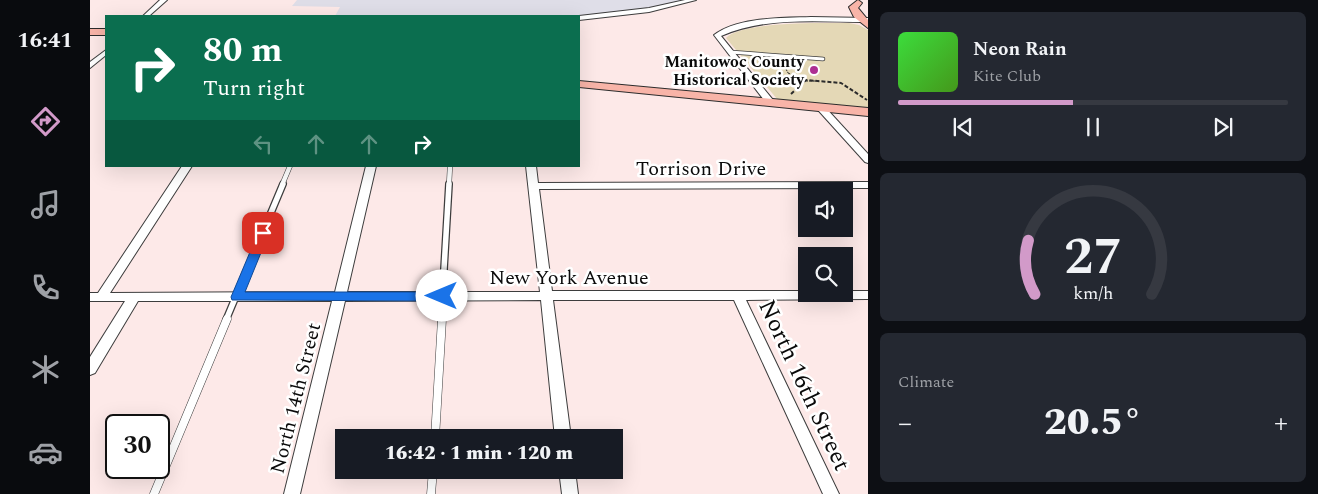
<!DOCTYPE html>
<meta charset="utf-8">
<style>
body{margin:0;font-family:Spectral,serif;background:#242831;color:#f1f3f6;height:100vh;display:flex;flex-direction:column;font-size:19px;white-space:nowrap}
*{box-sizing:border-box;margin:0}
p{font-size:16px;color:#9ea1a6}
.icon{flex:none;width:28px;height:28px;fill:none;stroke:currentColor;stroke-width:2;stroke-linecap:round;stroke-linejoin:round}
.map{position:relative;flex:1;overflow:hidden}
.drawer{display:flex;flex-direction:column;gap:12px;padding:12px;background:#0d0f14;width:450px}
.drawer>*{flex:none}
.guide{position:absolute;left:15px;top:15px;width:475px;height:152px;border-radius:0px;box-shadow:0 5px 20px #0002;background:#0b6e4f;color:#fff;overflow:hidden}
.tools{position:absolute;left:708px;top:182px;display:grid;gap:10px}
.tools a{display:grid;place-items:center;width:55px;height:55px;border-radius:0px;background:#171b24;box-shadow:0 5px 20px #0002;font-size:25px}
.speed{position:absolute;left:15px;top:414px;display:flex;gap:10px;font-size:25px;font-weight:700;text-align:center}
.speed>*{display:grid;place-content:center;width:65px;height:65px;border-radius:50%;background:#171b24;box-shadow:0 5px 20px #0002;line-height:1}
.speed .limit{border:2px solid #111;border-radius:8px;background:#fff;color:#111}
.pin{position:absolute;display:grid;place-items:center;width:42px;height:42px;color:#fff;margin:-21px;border-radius:10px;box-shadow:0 2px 8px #0006}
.me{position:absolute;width:55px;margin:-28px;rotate:270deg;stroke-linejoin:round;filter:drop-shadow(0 0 4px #0008)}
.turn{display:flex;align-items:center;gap:18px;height:105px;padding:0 15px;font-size:22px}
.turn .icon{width:65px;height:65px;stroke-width:2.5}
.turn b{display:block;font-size:35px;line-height:42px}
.lanes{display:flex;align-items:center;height:48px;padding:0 15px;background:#0003;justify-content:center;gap:25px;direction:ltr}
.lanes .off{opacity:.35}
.big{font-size:38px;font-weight:800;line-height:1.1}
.drawer .card{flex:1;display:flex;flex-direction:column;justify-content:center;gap:8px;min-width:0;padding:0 18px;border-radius:8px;background:#242831}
.drawer .dial{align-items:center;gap:0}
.dial svg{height:130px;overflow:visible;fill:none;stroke:#363941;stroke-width:7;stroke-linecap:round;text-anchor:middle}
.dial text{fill:#f1f3f6;stroke:none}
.song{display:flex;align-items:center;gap:15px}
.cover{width:60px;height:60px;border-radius:8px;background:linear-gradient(135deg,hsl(120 70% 55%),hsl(100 70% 35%))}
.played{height:5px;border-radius:2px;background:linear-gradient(90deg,#d29ac9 45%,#363941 45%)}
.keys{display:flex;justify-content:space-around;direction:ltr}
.heat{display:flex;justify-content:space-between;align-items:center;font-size:28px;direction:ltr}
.trip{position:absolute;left:245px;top:429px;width:288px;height:50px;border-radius:0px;background:#171b24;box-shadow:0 5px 20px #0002;font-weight:800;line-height:50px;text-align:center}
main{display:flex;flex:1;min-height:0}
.menu{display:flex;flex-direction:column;width:90px;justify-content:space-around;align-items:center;background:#090b0e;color:#9ea1a6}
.menu .icon{width:35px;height:35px}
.menu .current{color:#d29ac9}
.menu b{font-size:22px;color:#f1f3f6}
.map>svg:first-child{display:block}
.industrial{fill:#dfdee8}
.green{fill:#e4d8b6}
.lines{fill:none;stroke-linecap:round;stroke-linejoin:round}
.lane-far3-casing{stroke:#3d3d3d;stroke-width:4.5}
.lane-far2-casing{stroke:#3d3d3d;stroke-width:5.5}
.lane-far1-casing{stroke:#3d3d3d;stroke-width:8}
.lane-casing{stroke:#3d3d3d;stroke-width:9}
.street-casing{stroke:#3d3d3d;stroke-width:2}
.secondary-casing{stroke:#2c2c2c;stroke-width:2}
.path-far1{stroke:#2c2c2c;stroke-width:1;stroke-dasharray:3 1;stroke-linecap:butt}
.path{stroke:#2c2c2c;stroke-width:2;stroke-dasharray:4 2;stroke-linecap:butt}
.lane-far3{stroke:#fff;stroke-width:3}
.lane-far2{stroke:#fff;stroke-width:4.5}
.lane-far1{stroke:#fff;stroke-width:5.5}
.lane{stroke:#fff;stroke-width:8}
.street{fill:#fff;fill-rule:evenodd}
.secondary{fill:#f8b4a8;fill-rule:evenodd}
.route{fill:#1a73e8;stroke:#114b97}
.poi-dot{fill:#ad2e92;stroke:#fff;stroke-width:2}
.labels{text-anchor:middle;stroke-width:5;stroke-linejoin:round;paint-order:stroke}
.far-poi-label{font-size:16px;font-weight:bold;fill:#0a0a0a;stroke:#fff;text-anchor:end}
.street-label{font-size:20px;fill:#0a0a0a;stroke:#fff}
.near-street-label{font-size:24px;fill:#0a0a0a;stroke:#fff}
</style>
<main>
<nav class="menu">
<b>16:41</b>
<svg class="icon current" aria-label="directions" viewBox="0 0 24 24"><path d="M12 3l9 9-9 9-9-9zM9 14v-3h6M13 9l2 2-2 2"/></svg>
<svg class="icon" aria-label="music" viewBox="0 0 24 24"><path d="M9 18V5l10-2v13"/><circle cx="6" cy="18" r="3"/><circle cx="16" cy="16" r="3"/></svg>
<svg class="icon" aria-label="phone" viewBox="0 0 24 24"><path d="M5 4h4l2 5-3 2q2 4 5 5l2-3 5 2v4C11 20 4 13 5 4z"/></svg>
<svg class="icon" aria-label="climate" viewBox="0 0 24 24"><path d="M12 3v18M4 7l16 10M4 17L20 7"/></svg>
<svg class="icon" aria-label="car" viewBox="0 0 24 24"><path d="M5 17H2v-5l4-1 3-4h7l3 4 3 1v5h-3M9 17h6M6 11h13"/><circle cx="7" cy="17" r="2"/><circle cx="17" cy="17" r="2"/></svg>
</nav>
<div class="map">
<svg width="778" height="494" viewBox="0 0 778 494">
<rect width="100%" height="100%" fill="#fde9e8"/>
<polygon class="industrial" points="207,0 597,0 551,9 487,16 245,16 250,7 202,6"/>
<path class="green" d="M759 23 769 25 778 30V108L687 99 636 38C652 21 734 23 759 23Z"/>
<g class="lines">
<defs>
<polyline id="lane-far3" points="640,52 733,59"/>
<g id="lane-far2">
<polyline points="192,185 200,166"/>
<polyline points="359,185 360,166"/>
</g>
<g id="lane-far1">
<polyline points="136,320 193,184"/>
<polyline points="351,320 359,184"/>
</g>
<g id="lane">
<polyline points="345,438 352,319"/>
<polyline points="64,494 137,319"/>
<polyline points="341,494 343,470"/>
</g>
<g id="street">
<polygon points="70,0 77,0 59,16 53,16"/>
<polygon points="595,0 606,0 559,12 489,20 489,16 559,8"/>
<path d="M721 17 778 18V22C729 22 677 16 631 36L683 100 684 102 680 104H677L624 35C647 17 692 18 721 17Z"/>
<polygon points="16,50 16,55 0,68 0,62"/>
<polygon points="728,106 734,106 778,154 778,163 775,162 728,110"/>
<polygon points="92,166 102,166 20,293 245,292 276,166 286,166 257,292 450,292 436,166 446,166 448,183 778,182 778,188 449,189 462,291 716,291 716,294 754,294 754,291 778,291 778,299 656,300 749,494 733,494 644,300 463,300 481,438 465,438 451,300 255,301 210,494 194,494 242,301 48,301 5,373 0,375 0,357 35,301 0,301 0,293 8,293"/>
<polygon points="469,470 485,470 488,494 472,494"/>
</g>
<g id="secondary">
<polygon points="768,0 772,3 768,8 778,20 778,28 764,17 759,7"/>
<rect x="0" y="29" width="16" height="6"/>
<polygon points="489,81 778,108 778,116 489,87"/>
</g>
</defs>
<use href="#lane-far3" class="lane-far3-casing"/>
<use href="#lane-far2" class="lane-far2-casing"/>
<use href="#lane-far1" class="lane-far1-casing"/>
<use href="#lane" class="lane-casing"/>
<use href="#street" class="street-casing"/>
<use href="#secondary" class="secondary-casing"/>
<g class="path-far1">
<polyline points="694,65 698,73 716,80"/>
<polyline points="715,81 729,81"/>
</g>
<polyline class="path" points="701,94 716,80 751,83 777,100"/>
<use href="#lane-far3" class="lane-far3"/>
<use href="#lane-far2" class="lane-far2"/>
<use href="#lane-far1" class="lane-far1"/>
<use href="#lane" class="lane"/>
<use href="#street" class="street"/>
<use href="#secondary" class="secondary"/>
</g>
<polygon class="route" points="173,229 179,233 155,292 352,292 359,296 352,301 142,300 141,297 168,233"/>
<circle class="poi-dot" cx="724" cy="70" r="5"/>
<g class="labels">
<g class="far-poi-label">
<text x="714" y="67">Manitowoc County<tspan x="714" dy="18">Historical Society</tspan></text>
</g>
<g class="street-label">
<text x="611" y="175">Torrison Drive</text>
<text x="479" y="284">New York Avenue</text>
<text transform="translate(205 398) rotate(-76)" y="7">North 14th Street</text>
</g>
<g class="near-street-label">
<text transform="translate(715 385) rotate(65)" y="8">North 16th Street</text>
</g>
</g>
</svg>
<div class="tools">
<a><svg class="icon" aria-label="sound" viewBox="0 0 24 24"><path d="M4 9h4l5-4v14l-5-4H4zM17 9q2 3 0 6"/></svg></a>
<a><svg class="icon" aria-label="search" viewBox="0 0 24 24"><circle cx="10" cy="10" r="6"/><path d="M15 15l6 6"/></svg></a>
</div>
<div class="speed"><div class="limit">30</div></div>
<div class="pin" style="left:173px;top:233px;background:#d93025"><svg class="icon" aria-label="arrive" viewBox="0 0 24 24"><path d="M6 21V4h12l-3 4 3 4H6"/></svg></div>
<svg class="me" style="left:352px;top:296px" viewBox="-20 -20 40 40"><circle r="19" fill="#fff"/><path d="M0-13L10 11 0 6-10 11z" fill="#1a73e8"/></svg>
<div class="trip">16:42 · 1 min · 120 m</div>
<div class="guide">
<div class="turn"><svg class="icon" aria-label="right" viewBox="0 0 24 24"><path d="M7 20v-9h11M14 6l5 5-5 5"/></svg><div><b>80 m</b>Turn right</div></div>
<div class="lanes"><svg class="icon off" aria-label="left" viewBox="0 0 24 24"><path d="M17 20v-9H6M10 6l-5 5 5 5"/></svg><svg class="icon off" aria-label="ahead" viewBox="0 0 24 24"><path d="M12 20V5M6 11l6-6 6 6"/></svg><svg class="icon off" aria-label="ahead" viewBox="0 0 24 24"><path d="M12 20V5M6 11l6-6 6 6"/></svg><svg class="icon" aria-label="right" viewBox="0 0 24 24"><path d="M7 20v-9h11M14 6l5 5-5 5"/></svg></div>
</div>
</div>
<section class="drawer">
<div class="card">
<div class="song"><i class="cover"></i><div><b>Neon Rain</b><p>Kite Club</p></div></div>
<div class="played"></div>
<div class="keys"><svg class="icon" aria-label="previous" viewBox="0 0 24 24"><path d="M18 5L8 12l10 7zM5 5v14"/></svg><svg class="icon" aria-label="pause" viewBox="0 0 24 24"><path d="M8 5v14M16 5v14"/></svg><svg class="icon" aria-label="next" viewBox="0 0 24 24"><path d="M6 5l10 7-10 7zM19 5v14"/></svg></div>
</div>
<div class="card dial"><svg viewBox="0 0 100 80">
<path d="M14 69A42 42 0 1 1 86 69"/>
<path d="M14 69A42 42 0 0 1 10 36" stroke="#d29ac9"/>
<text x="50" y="56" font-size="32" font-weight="700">27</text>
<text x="50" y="72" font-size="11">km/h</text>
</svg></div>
<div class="card"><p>Climate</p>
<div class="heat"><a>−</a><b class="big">20.5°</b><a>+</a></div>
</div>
</section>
</main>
